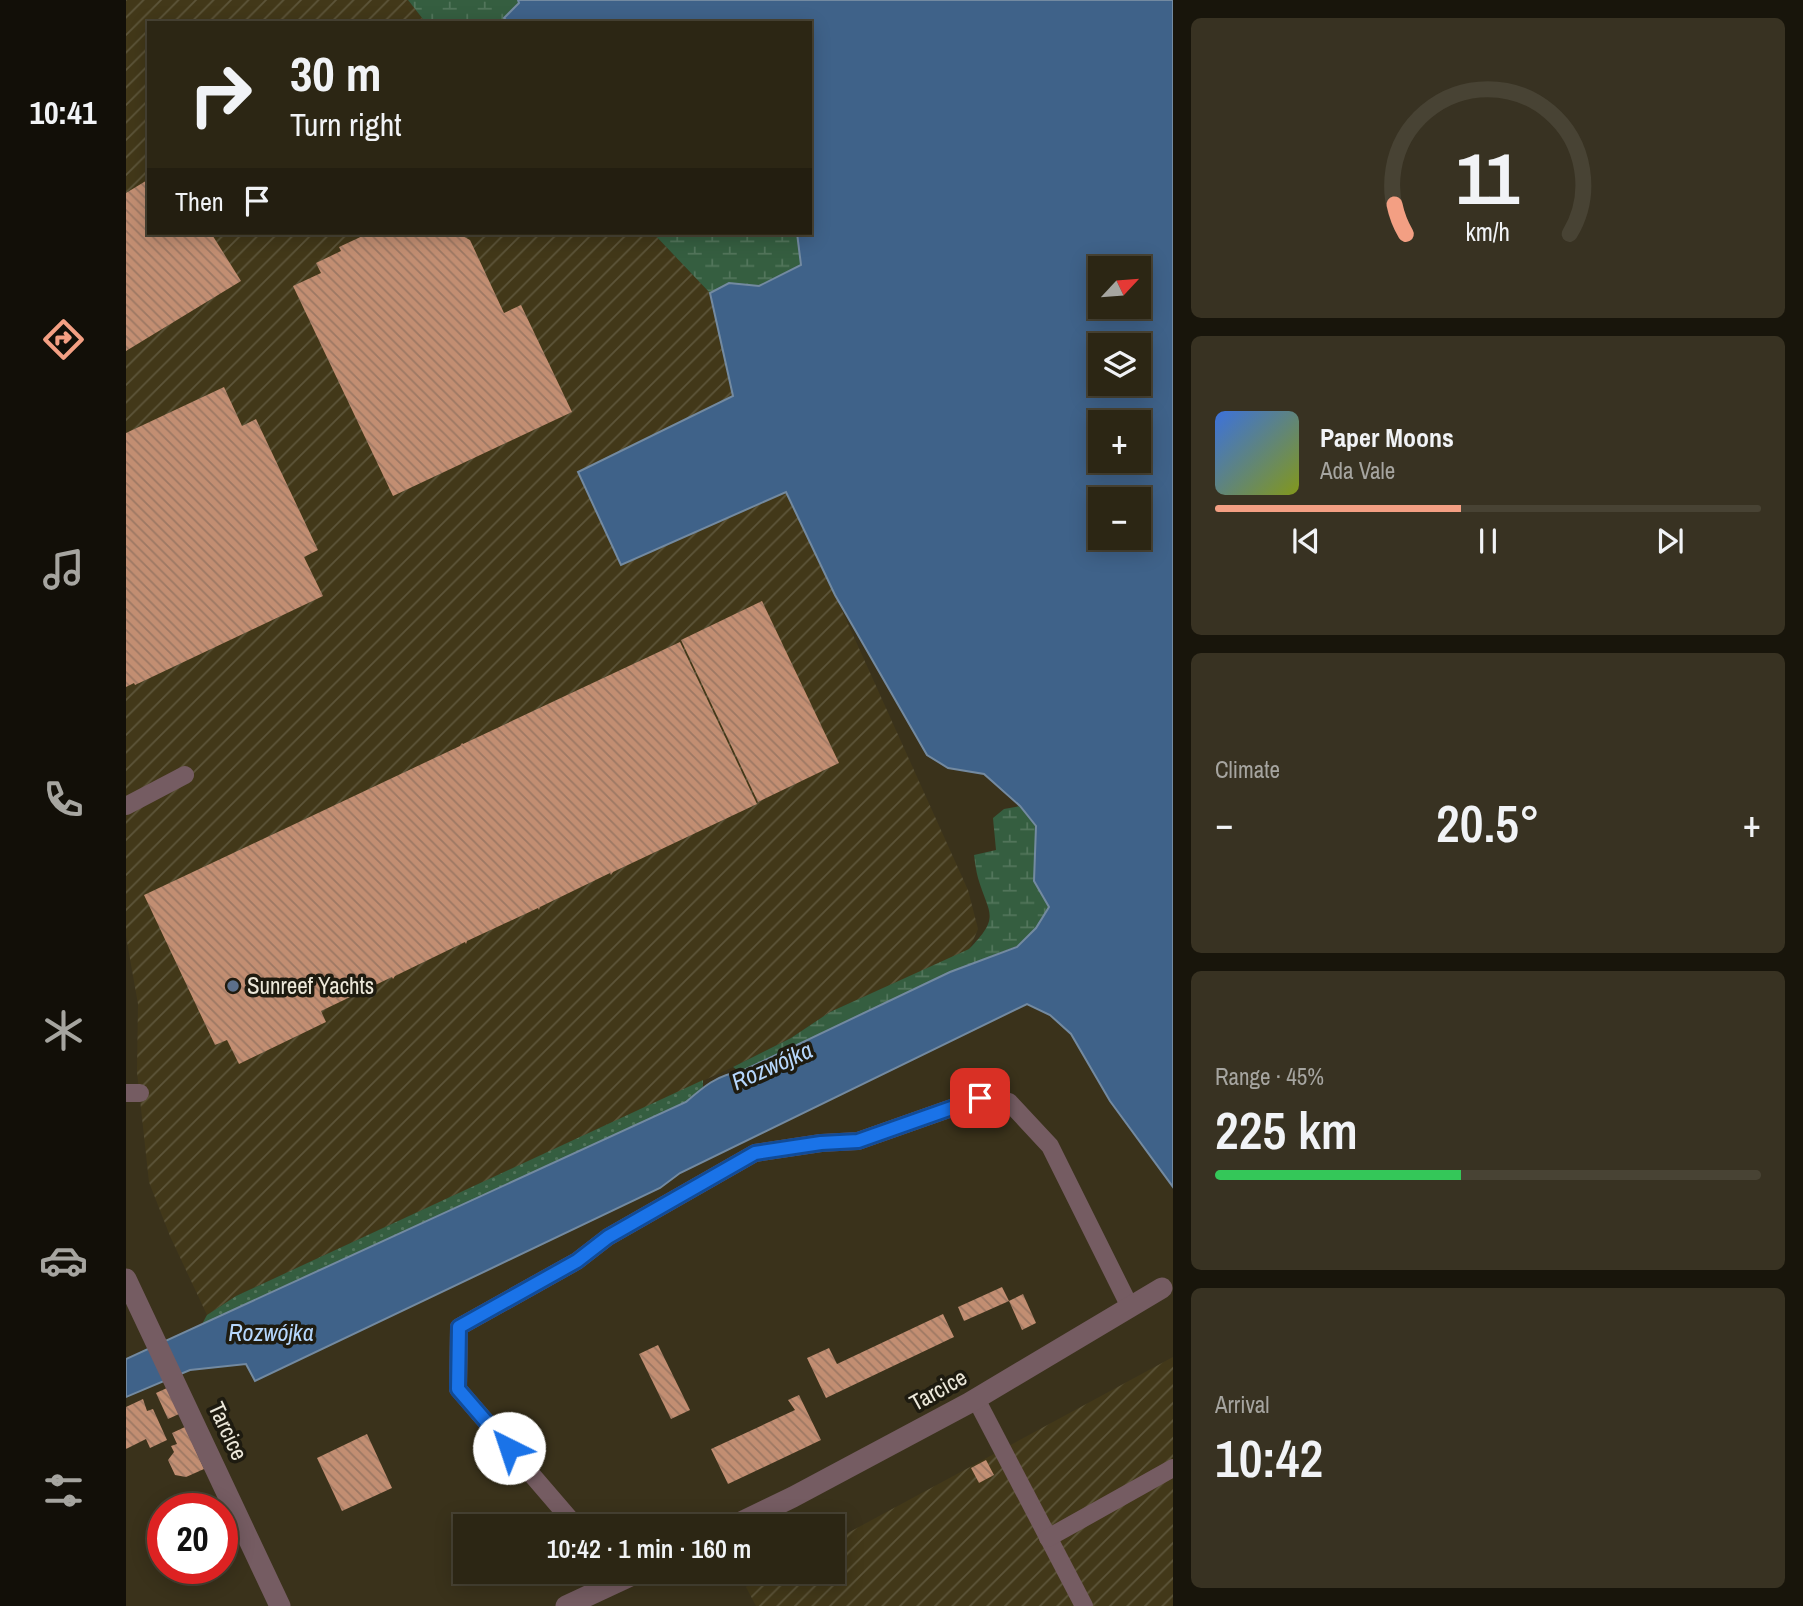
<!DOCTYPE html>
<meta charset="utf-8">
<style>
body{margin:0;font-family:"Archivo Narrow",sans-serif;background:#383222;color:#f1f3f6;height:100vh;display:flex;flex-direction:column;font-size:26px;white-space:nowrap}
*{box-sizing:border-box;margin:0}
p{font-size:23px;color:#a6a5a0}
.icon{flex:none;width:38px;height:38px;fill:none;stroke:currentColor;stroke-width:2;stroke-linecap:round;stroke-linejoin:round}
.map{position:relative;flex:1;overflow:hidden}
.side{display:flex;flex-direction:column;gap:18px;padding:18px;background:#18150b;width:630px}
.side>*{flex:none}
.banner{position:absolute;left:21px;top:21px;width:665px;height:214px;border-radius:0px;box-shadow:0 4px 18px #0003,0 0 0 2px #484334;background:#2c2614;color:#f1f3f6;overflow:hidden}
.needle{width:46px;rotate:64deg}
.buttons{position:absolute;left:962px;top:256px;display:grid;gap:14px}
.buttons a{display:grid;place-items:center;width:63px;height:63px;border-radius:0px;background:#2c2614;box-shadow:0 4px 18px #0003,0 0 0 2px #484334;font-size:35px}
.speed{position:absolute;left:21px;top:1493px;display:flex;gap:14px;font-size:35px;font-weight:700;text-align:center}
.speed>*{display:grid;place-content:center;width:91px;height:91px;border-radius:50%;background:#2c2614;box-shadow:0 4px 18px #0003,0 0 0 2px #484334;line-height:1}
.speed .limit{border:10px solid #d22;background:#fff;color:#111}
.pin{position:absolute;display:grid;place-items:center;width:60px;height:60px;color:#fff;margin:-30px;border-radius:14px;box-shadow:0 4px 10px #0006}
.me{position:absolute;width:77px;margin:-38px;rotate:319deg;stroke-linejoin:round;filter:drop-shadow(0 0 5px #0008)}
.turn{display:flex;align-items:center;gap:24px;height:147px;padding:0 28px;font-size:32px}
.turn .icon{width:91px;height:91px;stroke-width:2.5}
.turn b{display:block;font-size:49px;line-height:60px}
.then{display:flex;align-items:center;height:66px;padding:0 28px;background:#0003;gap:14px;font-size:26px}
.big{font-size:52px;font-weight:600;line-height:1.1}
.side .widget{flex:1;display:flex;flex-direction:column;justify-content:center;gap:10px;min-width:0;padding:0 24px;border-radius:10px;background:#383222}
.side .dial{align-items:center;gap:0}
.dial svg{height:182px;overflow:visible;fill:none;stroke:#484334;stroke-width:7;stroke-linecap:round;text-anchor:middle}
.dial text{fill:#f1f3f6;stroke:none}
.song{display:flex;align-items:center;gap:21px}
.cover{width:84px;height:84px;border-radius:10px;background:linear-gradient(135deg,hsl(220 70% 55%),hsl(70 70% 35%))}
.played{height:7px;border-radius:4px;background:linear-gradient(90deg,#f39f83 45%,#484334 45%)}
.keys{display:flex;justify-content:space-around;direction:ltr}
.heat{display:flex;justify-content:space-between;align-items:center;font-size:38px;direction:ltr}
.charge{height:10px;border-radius:5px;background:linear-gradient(90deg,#34c759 45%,#484334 0)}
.trip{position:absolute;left:327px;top:1514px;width:392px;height:70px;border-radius:0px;background:#2c2614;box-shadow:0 4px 18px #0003,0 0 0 2px #484334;font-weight:600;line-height:70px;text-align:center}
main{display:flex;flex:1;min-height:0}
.tab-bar{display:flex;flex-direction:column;width:126px;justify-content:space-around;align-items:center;background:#120f08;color:#a6a5a0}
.tab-bar .icon{width:49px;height:49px}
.tab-bar .on{color:#f39f83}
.tab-bar b{font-size:32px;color:#f1f3f6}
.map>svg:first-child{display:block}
.industrial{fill:url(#industrial-furrows)}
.grass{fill:url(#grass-dots)}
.wetland{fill:url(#wetland-marsh)}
.water{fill:#3f6289;stroke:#738aa1;stroke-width:2;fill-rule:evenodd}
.building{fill:url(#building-back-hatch)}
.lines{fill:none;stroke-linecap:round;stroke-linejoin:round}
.lane{stroke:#755c62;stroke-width:18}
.street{stroke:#755c62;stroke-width:21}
.route-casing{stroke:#114b97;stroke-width:18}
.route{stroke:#1a73e8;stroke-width:12}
.service-dot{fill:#5c6f8a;stroke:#1e1b10;stroke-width:2.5}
.labels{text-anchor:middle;stroke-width:7;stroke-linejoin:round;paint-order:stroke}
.poi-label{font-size:23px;fill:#ece8da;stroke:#1e1b10;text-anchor:start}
.street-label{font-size:23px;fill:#ece8da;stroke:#1e1b10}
.water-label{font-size:24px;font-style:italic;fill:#b6d7fd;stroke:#1e1b10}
</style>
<main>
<nav class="tab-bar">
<b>10:41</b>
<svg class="icon on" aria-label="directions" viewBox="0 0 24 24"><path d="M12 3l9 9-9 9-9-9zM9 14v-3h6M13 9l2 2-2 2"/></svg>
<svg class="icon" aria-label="music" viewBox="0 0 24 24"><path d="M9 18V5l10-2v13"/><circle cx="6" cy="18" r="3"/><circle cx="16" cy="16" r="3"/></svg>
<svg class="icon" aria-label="phone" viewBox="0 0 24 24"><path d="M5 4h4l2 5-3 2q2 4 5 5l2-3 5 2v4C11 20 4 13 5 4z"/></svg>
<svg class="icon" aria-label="climate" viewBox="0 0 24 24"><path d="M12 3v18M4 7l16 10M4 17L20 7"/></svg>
<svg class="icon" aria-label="car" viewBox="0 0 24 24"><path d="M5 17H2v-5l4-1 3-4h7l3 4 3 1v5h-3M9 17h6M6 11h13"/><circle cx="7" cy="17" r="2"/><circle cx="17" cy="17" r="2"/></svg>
<svg class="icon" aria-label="filters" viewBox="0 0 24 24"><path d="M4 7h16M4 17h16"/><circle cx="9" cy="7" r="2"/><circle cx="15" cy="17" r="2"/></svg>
</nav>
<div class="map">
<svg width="1047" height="1606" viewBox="0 0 1047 1606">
<defs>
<pattern id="industrial-furrows" width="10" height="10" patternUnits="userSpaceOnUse" patternTransform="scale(1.75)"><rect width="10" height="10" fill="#423819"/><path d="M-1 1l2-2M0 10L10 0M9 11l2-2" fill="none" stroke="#5d553a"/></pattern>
<pattern id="grass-dots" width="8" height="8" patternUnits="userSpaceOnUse" patternTransform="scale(1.75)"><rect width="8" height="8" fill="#355e40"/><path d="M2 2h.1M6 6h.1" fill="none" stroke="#52755b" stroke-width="1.8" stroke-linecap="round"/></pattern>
<pattern id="wetland-marsh" width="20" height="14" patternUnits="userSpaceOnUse" patternTransform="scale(1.75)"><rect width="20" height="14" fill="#355e40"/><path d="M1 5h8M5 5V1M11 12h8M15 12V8" fill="none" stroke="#52755b"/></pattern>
<pattern id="building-back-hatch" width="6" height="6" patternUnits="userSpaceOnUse" patternTransform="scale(1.75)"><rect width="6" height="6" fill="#c28e72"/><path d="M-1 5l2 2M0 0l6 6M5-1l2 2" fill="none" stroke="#9d7863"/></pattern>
</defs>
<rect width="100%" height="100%" fill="#3a321b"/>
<g class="industrial">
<polygon points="0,0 282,0 300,23 23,23 23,233 527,233 584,293 607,396 453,472 496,565 660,492 709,595 842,890 852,929 843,950 704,1012 665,1038 607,1067 110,1296 81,1315 44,1236 23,1182 11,1072 12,1004 0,936"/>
<polygon points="1047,1357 1047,1606 630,1606 620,1587 648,1572 707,1572 707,1541"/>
</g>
<polygon class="grass" points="577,1080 577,1087 560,1102 76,1324 81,1315 110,1296"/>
<g class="wetland">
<polygon points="282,0 392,0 393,3 378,18 383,23 300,23"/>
<polygon points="527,233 671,233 675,265 633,286 603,283 584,293"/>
<path d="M894 806 910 826 908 881 923 907 910 928 891 946 824 972 614 1072 607 1067 665 1038 704 1012 843 949C875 916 863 915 852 878 850 871 849 862 848 855L870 850 867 818 878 809Z"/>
</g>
<path class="water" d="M392 0H1047V1187L984 1101 945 1034 924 1015 901 1004 554 1173 534 1188 129 1381 120 1364 64 1370 0 1397V1359L560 1102C576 1088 592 1074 614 1072L824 972 891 947 910 928 923 907 908 881 910 826 894 806 858 774 822 768 801 755 709 595 660 492 495 565 452 472 607 396 584 293 603 283 633 286 675 265 671 233H684V23H383L378 18 393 3ZM975 268H1013V306H975ZM975 345H1013V383H975ZM975 422H1013V460H975ZM975 499H1013V537H975Z"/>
<g class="building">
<polygon points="23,179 23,233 85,233 115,281 0,351 0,193"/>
<polygon points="243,233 331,233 344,240 378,313 395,305 446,412 267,496 167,286 195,273 190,263 215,251 213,247"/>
<polygon points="98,387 116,426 130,419 174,512 192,550 178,557 197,596 9,685 8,683 0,687 0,433"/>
<polygon points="636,601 713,763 632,802 555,640"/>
<polygon points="554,642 631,804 487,872 485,875 484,873 414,907 413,910 412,908 341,941 340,944 339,942 269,976 267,979 266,977 195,1011 200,1022 113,1064 101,1040 89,1045 18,895 334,746 336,743 337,744"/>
<polygon points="876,1287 883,1301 838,1321 832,1307"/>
<polygon points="897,1294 910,1323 896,1330 883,1301"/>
<polygon points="817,1314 828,1337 700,1398 681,1358 703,1348 711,1364"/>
<polygon points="532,1345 564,1410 545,1419 513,1354"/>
<polygon points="41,1388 53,1414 42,1419 30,1393"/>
<polygon points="673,1395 695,1440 602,1484 585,1449 669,1410 662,1400"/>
<polygon points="17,1399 21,1411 27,1409 41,1440 24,1448 20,1439 0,1449 0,1407"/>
<polygon points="59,1427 78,1469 60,1477 49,1475 42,1460 48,1452 45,1446 51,1444 46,1433"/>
<polygon points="241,1434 266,1488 216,1511 191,1458"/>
<polygon points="860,1460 868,1475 853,1483 845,1468"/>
</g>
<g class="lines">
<g class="lane">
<polyline points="0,806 59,775"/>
<polyline points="0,1093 14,1093"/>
<polyline points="850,1399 958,1606"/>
<polyline points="450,1526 332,1389 333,1327 451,1261 482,1237 629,1153 695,1143 732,1141 854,1098 883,1102 924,1146 1004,1307"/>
<polyline points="922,1538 1047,1468"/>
</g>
<g class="street">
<polyline points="0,1279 154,1606"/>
<polyline points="607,1526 667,1497 843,1403 1036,1288"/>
<polyline points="440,1606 513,1572"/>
</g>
</g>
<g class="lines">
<defs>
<polyline id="route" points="383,1448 332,1389 333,1327 451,1261 482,1237 629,1153 695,1143 732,1141 854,1098"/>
</defs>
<use href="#route" class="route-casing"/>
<use href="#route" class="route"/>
</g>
<circle class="service-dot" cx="107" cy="986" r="7"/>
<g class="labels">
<g class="poi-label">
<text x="121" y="994">Sunreef Yachts</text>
</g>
<g class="street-label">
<text transform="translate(812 1390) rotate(-29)" y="8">Tarcice</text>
<text transform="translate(102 1431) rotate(65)" y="8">Tarcice</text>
</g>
<g class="water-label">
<text transform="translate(646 1066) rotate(-24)" y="8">Rozwójka</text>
<text x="145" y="1341">Rozwójka</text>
</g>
</g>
</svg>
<div class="buttons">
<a><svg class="needle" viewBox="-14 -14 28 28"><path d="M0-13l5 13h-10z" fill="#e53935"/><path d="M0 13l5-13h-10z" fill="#a6a5a0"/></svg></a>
<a><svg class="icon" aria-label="layers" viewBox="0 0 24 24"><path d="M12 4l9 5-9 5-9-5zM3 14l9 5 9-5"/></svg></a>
<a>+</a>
<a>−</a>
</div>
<div class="speed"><div class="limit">20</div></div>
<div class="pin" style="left:854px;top:1098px;background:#d93025"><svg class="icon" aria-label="arrive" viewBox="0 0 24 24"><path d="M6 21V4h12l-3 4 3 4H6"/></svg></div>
<svg class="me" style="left:383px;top:1448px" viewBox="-20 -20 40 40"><circle r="19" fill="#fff"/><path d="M0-13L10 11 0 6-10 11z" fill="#1a73e8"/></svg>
<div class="trip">10:42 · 1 min · 160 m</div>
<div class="banner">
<div class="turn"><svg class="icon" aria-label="right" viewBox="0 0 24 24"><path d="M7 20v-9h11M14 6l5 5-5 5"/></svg><div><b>30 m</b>Turn right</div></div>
<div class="then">Then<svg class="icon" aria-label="arrive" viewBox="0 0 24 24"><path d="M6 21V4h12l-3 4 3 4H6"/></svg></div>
</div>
</div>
<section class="side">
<div class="widget dial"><svg viewBox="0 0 100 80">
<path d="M14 69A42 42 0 1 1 86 69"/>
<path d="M14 69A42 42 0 0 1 9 56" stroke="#f39f83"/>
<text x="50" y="56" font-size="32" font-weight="700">11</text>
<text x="50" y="72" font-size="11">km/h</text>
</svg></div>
<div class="widget">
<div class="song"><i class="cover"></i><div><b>Paper Moons</b><p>Ada Vale</p></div></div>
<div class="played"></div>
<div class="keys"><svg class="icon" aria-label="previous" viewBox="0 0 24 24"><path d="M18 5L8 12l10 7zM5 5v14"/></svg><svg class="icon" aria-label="pause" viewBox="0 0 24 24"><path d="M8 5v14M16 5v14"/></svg><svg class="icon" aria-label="next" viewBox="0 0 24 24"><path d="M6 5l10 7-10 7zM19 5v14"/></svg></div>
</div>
<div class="widget"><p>Climate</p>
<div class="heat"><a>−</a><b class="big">20.5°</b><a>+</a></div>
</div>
<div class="widget"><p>Range · 45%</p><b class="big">225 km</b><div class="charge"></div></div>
<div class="widget"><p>Arrival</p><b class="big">10:42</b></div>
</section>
</main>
